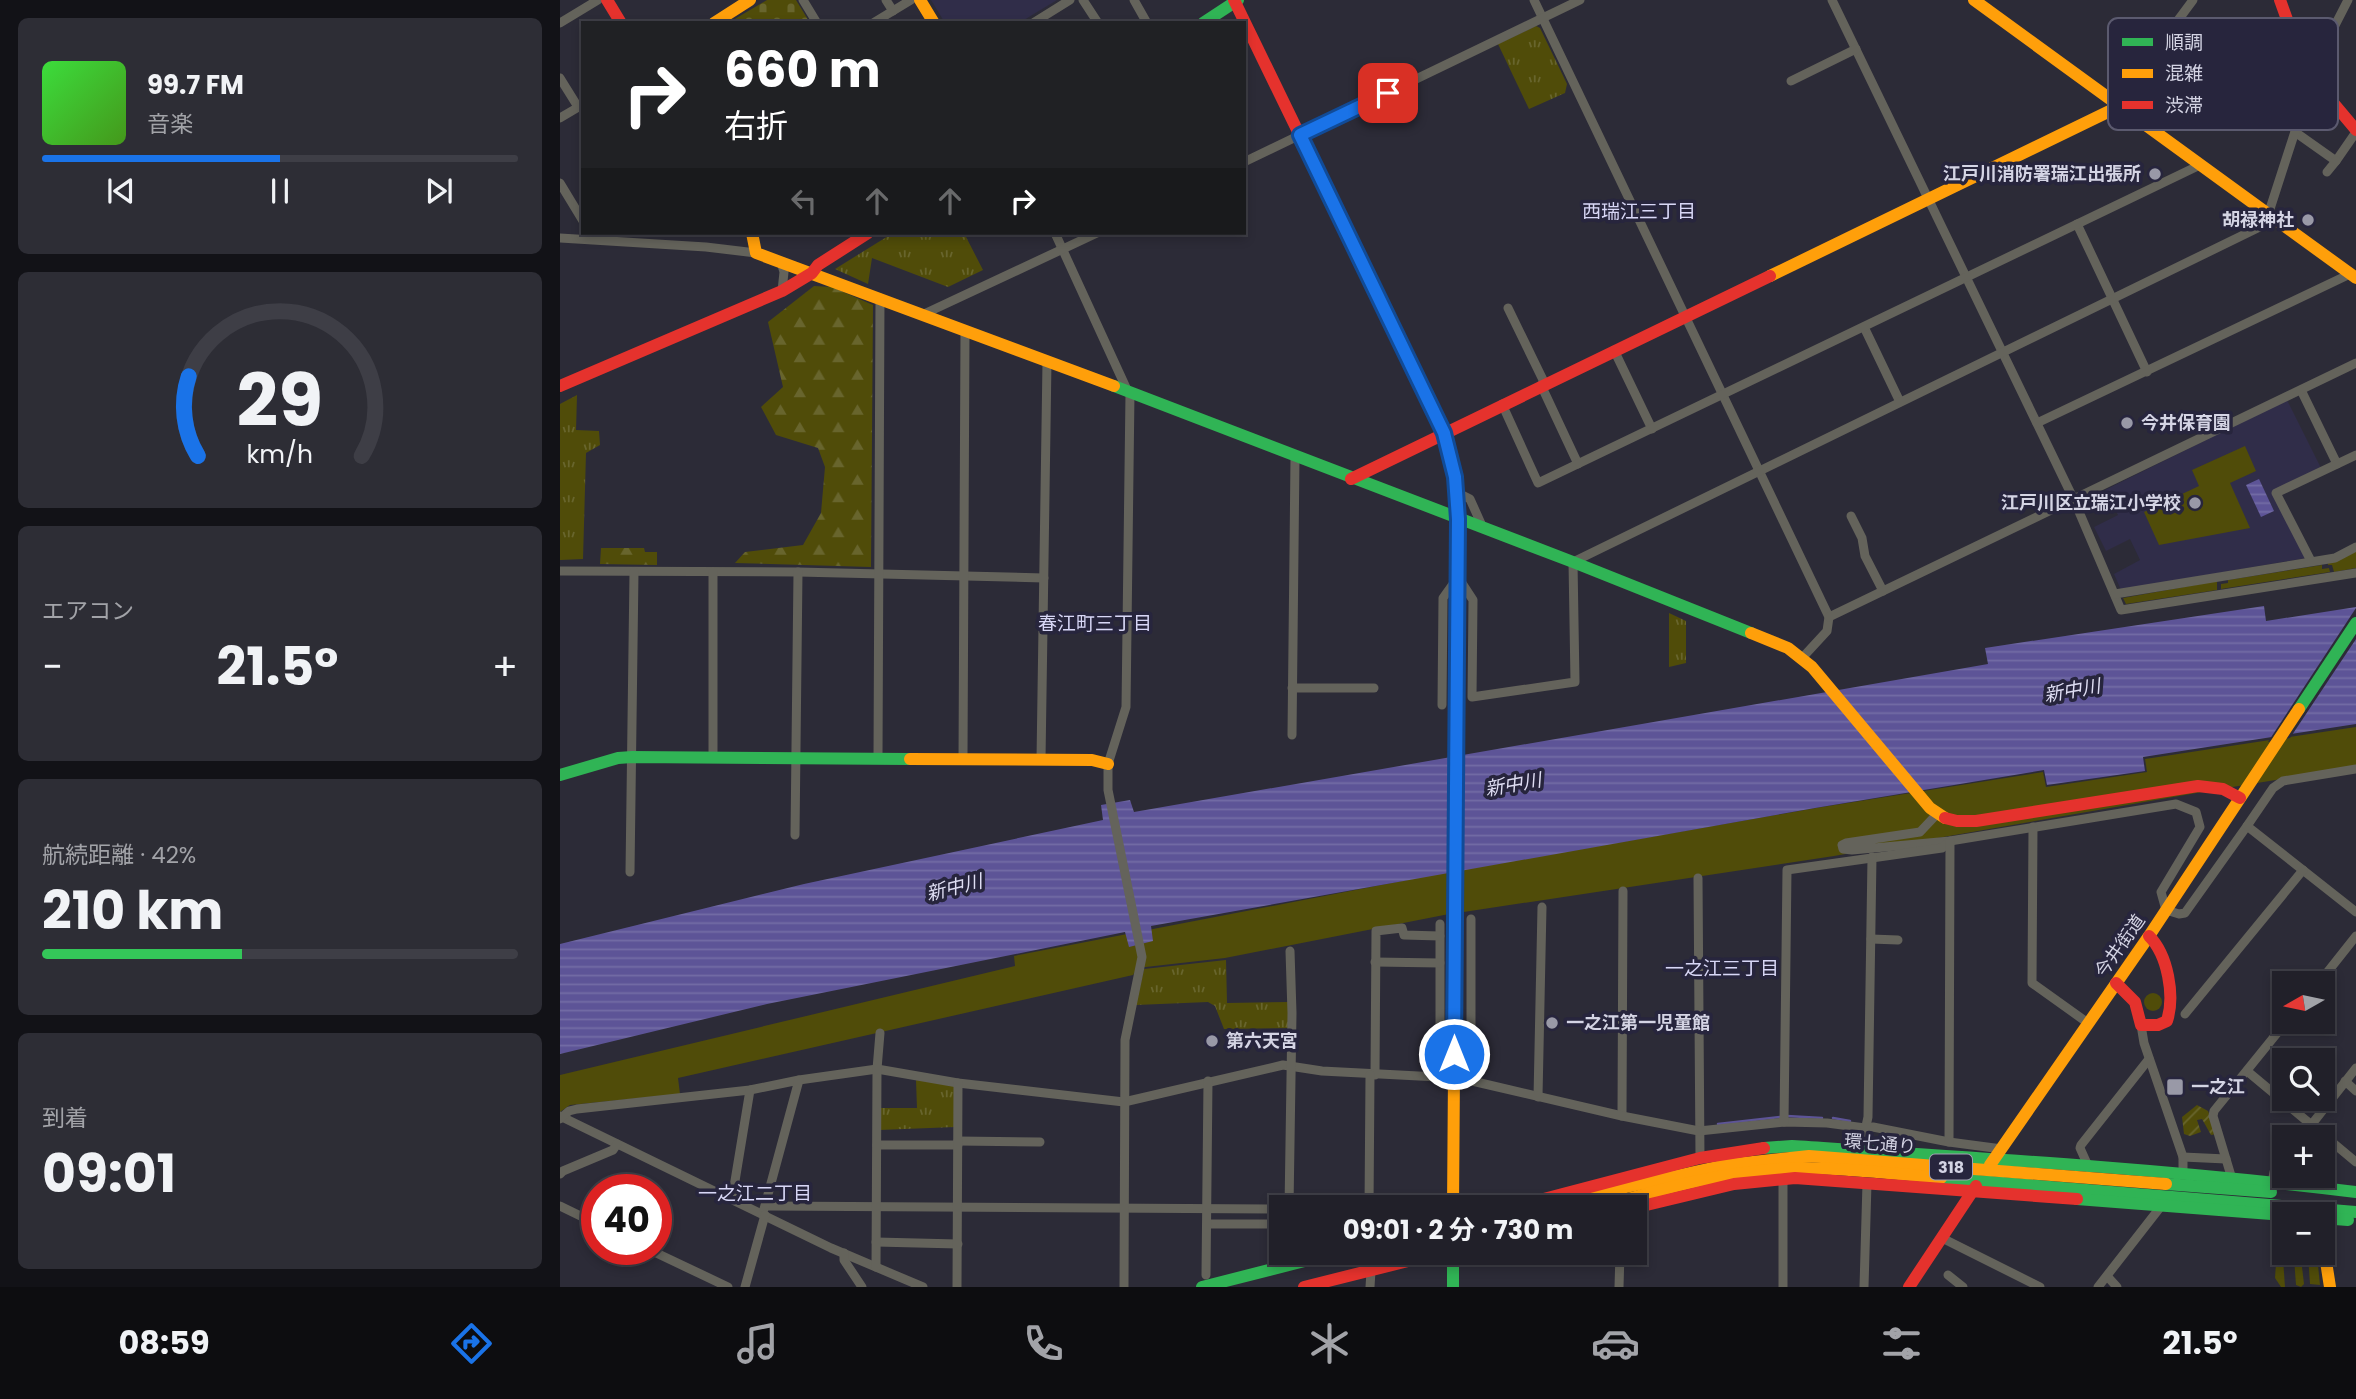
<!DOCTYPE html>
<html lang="ja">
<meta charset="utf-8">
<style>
body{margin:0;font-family:Poppins,"Noto Sans JP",sans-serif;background:#2d2d35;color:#f1f3f6;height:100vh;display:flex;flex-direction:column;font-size:26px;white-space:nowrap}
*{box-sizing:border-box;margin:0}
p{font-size:23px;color:#a2a3a8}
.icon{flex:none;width:38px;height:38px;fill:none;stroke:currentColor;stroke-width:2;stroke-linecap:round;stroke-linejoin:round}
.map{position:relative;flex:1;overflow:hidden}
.drawer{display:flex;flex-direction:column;gap:18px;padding:18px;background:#121217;width:560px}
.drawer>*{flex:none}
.hud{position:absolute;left:21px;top:21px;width:665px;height:214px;border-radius:0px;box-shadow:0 4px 10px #0003,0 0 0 2px #3e3e46;background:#202124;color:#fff;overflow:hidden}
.needle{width:46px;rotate:261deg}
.tools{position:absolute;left:1712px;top:971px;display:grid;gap:14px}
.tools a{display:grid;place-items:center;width:63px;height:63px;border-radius:0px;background:#212029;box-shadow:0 4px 10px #0003,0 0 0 2px #3e3e46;font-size:35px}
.speed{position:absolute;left:21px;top:1174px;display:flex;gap:14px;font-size:35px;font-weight:700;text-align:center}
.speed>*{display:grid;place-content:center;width:91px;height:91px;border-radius:50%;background:#212029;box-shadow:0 4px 10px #0003,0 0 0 2px #3e3e46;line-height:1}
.speed .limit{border:10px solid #d22;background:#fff;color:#111}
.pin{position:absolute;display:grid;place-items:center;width:60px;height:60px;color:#fff;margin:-30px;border-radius:14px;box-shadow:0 4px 10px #0006}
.me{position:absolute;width:77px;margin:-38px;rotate:0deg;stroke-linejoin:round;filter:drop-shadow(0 0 5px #0008)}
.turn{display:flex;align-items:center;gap:24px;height:147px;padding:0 28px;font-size:32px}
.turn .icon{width:91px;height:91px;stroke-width:2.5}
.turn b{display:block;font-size:49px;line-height:60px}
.lanes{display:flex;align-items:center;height:66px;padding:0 28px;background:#0003;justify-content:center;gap:35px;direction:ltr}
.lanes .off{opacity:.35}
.big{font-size:52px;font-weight:700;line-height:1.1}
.drawer .tile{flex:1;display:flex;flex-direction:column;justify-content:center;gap:10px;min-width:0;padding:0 24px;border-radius:10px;background:#2d2d35}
.drawer .dial{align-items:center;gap:0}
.dial svg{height:182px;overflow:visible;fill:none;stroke:#3e3e46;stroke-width:7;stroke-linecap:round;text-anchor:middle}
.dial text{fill:#f1f3f6;stroke:none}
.song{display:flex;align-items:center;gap:21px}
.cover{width:84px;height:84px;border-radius:10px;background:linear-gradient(135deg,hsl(120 70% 55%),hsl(100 70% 35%))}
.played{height:7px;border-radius:4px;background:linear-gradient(90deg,#1a73e8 50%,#3e3e46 50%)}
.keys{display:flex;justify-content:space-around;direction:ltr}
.heat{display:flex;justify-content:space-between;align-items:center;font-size:38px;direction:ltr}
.charge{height:10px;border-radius:5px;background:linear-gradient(90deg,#34c759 42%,#3e3e46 0)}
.trip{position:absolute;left:709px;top:1195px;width:378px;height:70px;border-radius:0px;background:#212029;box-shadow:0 4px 10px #0003,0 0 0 2px #3e3e46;font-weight:700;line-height:70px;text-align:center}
.tabs{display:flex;height:112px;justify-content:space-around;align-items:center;background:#0d0d10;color:#a2a3a8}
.tabs .icon{width:49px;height:49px}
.tabs .selected{color:#1a73e8}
.tabs b{font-size:32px;color:#f1f3f6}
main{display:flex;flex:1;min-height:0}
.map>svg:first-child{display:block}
.built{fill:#302d49}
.grass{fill:#504c09}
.forest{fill:url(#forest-firs)}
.cemetery{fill:url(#cemetery-stones)}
.park{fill:url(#park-tufts)}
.garden{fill:url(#garden-furrows)}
.water{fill:url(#water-rules)}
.pier{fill:#2c2b37}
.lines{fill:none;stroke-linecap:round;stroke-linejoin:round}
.stream{stroke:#5d5497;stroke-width:2.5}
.street{stroke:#64635b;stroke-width:9}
.fast{stroke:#30b455;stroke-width:12}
.slow{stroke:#ff9f0a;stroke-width:12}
.jam{stroke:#e5322d;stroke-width:12}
.route-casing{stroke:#114b97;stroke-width:18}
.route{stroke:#1a73e8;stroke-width:12}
.poi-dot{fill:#9999a7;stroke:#27253d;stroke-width:2.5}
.labels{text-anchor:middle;stroke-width:7;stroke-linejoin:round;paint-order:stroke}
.shield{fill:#27253d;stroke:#a0a0b2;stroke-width:2}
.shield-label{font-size:16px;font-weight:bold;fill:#d4d4e4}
.poi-label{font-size:18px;font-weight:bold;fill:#d4d4e4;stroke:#27253d;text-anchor:start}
.street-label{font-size:18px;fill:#d4d4e4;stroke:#27253d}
.neighbourhood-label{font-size:19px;fill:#d8d7f6;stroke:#27253d}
.water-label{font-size:19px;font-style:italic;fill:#dfdef3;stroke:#27253d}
.key{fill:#27253d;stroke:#5b5a6f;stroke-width:2}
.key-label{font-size:19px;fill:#d4d4e4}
</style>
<main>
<section class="drawer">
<div class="tile">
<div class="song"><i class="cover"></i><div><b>99.7 FM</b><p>音楽</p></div></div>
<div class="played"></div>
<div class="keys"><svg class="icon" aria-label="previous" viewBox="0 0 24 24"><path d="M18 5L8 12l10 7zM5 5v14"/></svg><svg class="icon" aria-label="pause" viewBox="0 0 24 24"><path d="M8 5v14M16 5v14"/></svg><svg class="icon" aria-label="next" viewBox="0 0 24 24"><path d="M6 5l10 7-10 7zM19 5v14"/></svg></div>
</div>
<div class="tile dial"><svg viewBox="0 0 100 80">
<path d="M14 69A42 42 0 1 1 86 69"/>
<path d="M14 69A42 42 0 0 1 10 34" stroke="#1a73e8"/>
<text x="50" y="56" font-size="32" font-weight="700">29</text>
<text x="50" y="72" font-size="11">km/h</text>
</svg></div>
<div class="tile"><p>エアコン</p>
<div class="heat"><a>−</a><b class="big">21.5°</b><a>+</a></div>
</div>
<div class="tile"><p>航続距離 · 42%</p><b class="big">210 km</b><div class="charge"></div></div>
<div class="tile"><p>到着</p><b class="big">09:01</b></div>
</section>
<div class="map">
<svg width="1796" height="1287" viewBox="0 0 1796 1287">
<defs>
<pattern id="forest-firs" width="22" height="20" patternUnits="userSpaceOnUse" patternTransform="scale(1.75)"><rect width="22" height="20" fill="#504c09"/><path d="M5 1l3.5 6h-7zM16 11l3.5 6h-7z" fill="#68652d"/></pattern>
<pattern id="cemetery-stones" width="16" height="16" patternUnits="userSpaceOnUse" patternTransform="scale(1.75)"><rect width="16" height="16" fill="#504c09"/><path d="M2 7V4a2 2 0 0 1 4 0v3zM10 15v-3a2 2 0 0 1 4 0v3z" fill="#68652d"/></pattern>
<pattern id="park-tufts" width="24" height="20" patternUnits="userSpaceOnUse" patternTransform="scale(1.75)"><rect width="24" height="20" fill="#504c09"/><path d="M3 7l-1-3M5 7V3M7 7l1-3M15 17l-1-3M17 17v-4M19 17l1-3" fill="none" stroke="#68652d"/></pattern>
<pattern id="garden-furrows" width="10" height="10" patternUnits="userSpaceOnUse" patternTransform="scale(1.75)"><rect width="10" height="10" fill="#504c09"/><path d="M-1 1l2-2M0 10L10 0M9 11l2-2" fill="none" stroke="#68652d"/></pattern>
<pattern id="water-rules" width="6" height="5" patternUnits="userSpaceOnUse" patternTransform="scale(1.75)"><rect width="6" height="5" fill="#5d5497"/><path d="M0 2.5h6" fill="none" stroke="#736ca5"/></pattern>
</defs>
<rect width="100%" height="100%" fill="#2c2b37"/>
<g class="built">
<polygon points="371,0 497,0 459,23 385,23"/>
<polygon points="1727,400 1761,468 1713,491 1746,558 1561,590 1554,574 1580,560 1570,539 1546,551 1534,527 1558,515 1545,490"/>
</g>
<g class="grass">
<polygon points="1685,446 1696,471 1670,483 1690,528 1599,545 1584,512 1639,486 1632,470"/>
<polygon points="1796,550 1796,568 1774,572 1772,565 1768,565 1768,561 1775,562 1781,557"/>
<polygon points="1762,565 1762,569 1769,568 1770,572 1661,589 1661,584 1668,583 1668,580"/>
<polygon points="1657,581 1657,590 1566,604 1563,598"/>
<polygon points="1796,727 1796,767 1648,791 1274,856 884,915 665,958 577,968 573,975 118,1078 120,1094 10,1105 0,1112 0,1075 455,966 454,956 878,874 1256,808 1483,772 1486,787 1587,772 1585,759"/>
<circle cx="1593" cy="1002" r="9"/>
<polygon points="1738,1255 1741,1258 1744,1284 1741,1287 1736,1285 1734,1258"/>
<polygon points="1748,1255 1757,1255 1760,1285 1750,1284"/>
<polygon points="1723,1258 1725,1287 1721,1287 1715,1278 1716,1263"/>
</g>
<g class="forest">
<polygon points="254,286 272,287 313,305 311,567 175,563 185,552 243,545 261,513 265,467 258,448 216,435 201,407 223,387 208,322"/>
<polygon points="41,548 84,548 85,552 97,552 97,565 40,564"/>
</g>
<polygon class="cemetery" points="207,0 236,0 250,23 168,23"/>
<g class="park">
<polygon points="976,26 980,28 1007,84 1005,93 969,109 938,44"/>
<polygon points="333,233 404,233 423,270 388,287 312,258 308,284 275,269"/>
<polygon points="17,395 16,430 39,431 40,445 26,453 23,559 0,560 0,404"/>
<polygon points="1109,613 1126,621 1126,663 1109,667"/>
<polygon points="666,960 667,1003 730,1002 730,1028 664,1029 655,1006 648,1002 576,1005 584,969"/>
<polygon points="356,1080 395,1086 395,1127 319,1130 319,1108 357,1108"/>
</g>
<polygon class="garden" points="1637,1105 1648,1111 1657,1134 1651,1135 1642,1119 1637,1120 1641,1132 1630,1136 1624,1134 1622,1117"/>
<g class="water">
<polygon points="1699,479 1714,511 1701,517 1686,485"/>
<polygon points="1704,606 1706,621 1796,607 1796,724 1583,757 1585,771 1487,785 1484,770 1255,808 591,926 593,941 569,947 565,932 207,1004 0,1054 0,944 244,884 543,820 541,805 570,800 574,812 1428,664 1425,648"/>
</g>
<polygon class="pier" points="1796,608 1796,639 1730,738 1708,742"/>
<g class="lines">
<g class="stream">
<polyline points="1227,1116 1262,1118"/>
<polyline points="1273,1118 1290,1121"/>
<polyline points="1158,1124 1220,1117"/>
</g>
<g class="street">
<polyline points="243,0 257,23"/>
<polyline points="326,0 333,11"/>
<polyline points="523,0 538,23"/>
<polyline points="574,0 587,23"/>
<polyline points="974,0 1269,617 1267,631 1243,657"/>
<polyline points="1272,0 1514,500 1561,610 1796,573"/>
<polyline points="0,23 38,0"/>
<polyline points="313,23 351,0"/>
<polyline points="473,23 510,0"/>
<polyline points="0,78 18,107"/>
<polyline points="1748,78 1788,0"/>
<polyline points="1231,81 1296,49"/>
<polyline points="1555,105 1633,0"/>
<polyline points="1558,107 1749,80"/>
<polyline points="0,118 22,105"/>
<polyline points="1735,132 1776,161 1796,132"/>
<polyline points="684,162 1020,0"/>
<polyline points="1767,172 1776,161"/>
<polyline points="0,183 23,221"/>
<polyline points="1708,215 1751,82"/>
<polyline points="1517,224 1587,372"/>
<polyline points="495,233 568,392"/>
<polyline points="0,238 146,247 196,253"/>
<polyline points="221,262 224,272 222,291"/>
<polyline points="948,308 985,384"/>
<polyline points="364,314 537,233"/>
<polyline points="1304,327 1340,402"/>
<polyline points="1054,350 1092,429"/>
<polyline points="981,385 1018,464"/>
<polyline points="1741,390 1777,464"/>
<polyline points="942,404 978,483 1640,165"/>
<polyline points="1477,423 1790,274"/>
<polyline points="896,492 910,499 923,528"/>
<polyline points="1291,516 1302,538 1305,556 1323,591"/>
<polyline points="1751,561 1716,493 1796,455"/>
<polyline points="0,571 238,572 484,578"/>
<polyline points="1555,594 1775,558 1796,547"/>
<polyline points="1269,617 1796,363"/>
<polyline points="732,688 814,688"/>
<polyline points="882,705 883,598 898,577 913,600 912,697 1015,682 1013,562 1714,220"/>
<polyline points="732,735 735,457"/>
<polyline points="153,757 153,572"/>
<polyline points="318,758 320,298"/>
<polyline points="403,760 405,330"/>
<polyline points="481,760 487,361"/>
<polyline points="1377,814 1360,832 1286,843 1282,845 1283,849 1292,850 1390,841 1616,804 1636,812 1640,827 1601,892 1606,910 1619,914 1625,913 1687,826 1796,912"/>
<polyline points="1687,826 1713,788 1723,781 1796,769"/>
<polyline points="1473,827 1472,983 1528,1023"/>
<polyline points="235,835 238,572"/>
<polyline points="70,872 74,572"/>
<polyline points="1138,878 1140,1158"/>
<polyline points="880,924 880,1031 894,1054 911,1030 911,919"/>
<polyline points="1311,939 1338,940"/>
<polyline points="815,962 880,963"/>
<polyline points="1758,984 1796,936"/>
<polyline points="1625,1014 1743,870"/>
<polyline points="1581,1025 1584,1043 1623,1157 1623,1175"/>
<polyline points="1687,1071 1796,1162"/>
<polyline points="815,1075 816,931 842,928 844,935 880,936"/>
<polyline points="1785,1081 1796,1091"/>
<polyline points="978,1097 982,907"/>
<polyline points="0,1116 271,1248 363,1287"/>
<polyline points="1062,1116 1063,891"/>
<polyline points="0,1119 9,1111 17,1109 190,1090 239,1080 317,1069 398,1083 564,1102 723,1065 762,1071 878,1077 912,1081 1062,1116 1139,1131 1224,1122 1267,1123 1305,1128 1313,1127 1389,1142 1442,1149"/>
<polyline points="1224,1122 1227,870 1382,848 1389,842"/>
<polyline points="1741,1138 1796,1068"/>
<polyline points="398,1141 480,1142"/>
<polyline points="1389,1142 1390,841"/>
<polyline points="317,1145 398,1145"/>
<polyline points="1301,1149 1308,1117 1312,857"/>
<polyline points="1623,1157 1666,1159"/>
<polyline points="1529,1168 1520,1148 1521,1145 1589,1059"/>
<polyline points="0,1174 3,1171 53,1150 57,1144"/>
<polyline points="1672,1179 1653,1116 1654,1111 1726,1022"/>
<polyline points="1712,1183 1714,1172 1724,1160"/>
<polyline points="172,1199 190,1090"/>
<polyline points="0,1206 37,1224"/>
<polyline points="206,1206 721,1209"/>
<polyline points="729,1208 732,1013 730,951"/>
<polyline points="809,1208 810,1075"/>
<polyline points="881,1208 893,1197"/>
<polyline points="204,1209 239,1080"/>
<polyline points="647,1224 721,1224"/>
<polyline points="1382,1238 1480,1287"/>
<polyline points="316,1242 398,1244"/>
<polyline points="90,1250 168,1287"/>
<polyline points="284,1253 284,1260 302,1287"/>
<polyline points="730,1253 731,1264"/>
<polyline points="316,1267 317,1069 320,1033"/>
<polyline points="646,1275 648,1081"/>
<polyline points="1388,1275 1403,1287"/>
<polyline points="1547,1276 1557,1287"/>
<polyline points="185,1287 205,1215"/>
<polyline points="397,1287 398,1083"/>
<polyline points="564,1287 565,1040 582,957 548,790 548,764 566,707 570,393"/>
<polyline points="810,1287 811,1271"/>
<polyline points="1059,1287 1060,1253"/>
<polyline points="1223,1287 1223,1178"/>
<polyline points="1304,1287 1307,1183"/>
<polyline points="1538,1287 1602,1205"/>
</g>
<g class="fast">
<polyline points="643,23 678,0"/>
<polyline points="554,386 1013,562 1191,633"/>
<polyline points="1739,709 1796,623"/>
<polyline points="0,775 58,758 72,757 350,759"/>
<polyline points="894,1072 897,559"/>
<path d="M1204 1148 1232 1146C1420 1158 1609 1169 1796 1192"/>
<polyline points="1381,1178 1796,1212"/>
<polyline points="1606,1184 1711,1192"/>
<polyline points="1517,1199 1724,1215"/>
<polyline points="1762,1218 1788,1220"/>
<polyline points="893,1253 893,1287"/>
<polyline points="642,1287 776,1253"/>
</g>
<g class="slow">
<polyline points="360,0 374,23"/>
<polyline points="1414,0 1796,278"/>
<polyline points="154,23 190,0"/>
<polyline points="778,214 884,433 895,477 897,559"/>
<polyline points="192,233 196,253 554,386"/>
<polyline points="1210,276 1558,107"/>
<polyline points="1191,633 1228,648 1252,667 1370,808 1385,818"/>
<polyline points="350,759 532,760 548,764"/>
<polyline points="1430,1165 1589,936 1739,709"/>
<polyline points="1030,1195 1166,1165 1249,1156 1606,1184"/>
<polyline points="893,1208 894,1072"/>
<path d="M1038 1208C1104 1188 1172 1169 1242 1168 1288 1168 1335 1174 1381 1178"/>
<polyline points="1762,1236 1770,1287"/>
</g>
<g class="jam">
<polyline points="47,0 61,23"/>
<polyline points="674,0 778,214"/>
<polyline points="1720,0 1748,78 1770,99 1796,130"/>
<polyline points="0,386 222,291 252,273 258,265 308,233"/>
<polyline points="791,479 1210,276"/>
<polyline points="1385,818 1397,821 1416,821 1638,786 1663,789 1680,798"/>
<path d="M1556 983 1575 1002 1581 1025H1598L1607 1021C1615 996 1608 955 1589 936"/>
<polyline points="950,1208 1140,1158 1204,1148"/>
<polyline points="1074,1208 1174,1184 1235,1178 1517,1199"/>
<polyline points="744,1287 880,1253"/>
<polyline points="1349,1287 1416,1186"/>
</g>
</g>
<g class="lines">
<defs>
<polyline id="route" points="828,93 740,135 884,433 895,477 898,519 894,1054"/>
</defs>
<use href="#route" class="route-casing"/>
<use href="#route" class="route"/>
</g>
<g class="poi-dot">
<circle cx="1595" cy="174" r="7"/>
<circle cx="1748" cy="220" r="7"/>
<circle cx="1567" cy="423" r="7"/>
<circle cx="1635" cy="503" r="7"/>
<circle cx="992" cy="1023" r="7"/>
<circle cx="652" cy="1041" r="7"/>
<rect x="1606" y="1078" width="18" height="18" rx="3.5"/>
</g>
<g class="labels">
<rect class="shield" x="1370" y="1154.5" width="42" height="25" rx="5"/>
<g class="shield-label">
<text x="1391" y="1173">318</text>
</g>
<g class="poi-label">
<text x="1581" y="180" text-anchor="end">江戸川消防署瑞江出張所</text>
<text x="1734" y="226" text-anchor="end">胡禄神社</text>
<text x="1581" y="429">今井保育園</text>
<text x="1621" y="509" text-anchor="end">江戸川区立瑞江小学校</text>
<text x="1006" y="1029">一之江第一児童館</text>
<text x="666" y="1047">第六天宮</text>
<text x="1631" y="1093">一之江</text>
</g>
<g class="street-label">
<text transform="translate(1560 946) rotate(-55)" y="6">今井街道</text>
<text transform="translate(1320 1144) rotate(5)" y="6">環七通り</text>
</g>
<g class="neighbourhood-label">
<text x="1079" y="218">西瑞江三丁目</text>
<text x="535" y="630">春江町三丁目</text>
<text x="1162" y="975">一之江三丁目</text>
<text x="195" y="1200">一之江二丁目</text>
</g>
<g class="water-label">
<text transform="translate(1512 690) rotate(-10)" y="7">新中川</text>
<text transform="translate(953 784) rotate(-10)" y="7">新中川</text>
<text transform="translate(394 887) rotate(-14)" y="7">新中川</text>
</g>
</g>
<rect x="1548" y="18" width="230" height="112" rx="10" class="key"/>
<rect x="1562" y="38" width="31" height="8" fill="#30b455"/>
<rect x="1562" y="69" width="31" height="9" fill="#ff9f0a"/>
<rect x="1562" y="101" width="31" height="8" fill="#e5322d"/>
<g class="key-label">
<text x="1605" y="49">順調</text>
<text x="1605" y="80">混雑</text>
<text x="1605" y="112">渋滞</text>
</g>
</svg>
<div class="tools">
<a><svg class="needle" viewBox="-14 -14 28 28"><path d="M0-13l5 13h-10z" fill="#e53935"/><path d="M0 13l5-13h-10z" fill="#a2a3a8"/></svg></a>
<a><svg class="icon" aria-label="search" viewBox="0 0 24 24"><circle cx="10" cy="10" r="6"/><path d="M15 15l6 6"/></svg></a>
<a>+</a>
<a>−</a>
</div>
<div class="speed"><div class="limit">40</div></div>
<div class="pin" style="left:828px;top:93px;background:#d93025"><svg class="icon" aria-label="arrive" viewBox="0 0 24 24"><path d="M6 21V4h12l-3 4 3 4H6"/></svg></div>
<svg class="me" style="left:894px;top:1054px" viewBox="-20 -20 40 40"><circle r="17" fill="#1a73e8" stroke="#fff" stroke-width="3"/><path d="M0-11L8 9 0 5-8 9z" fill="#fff"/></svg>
<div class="trip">09:01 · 2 分 · 730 m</div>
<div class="hud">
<div class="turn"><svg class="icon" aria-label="right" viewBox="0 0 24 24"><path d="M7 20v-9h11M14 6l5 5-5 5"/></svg><div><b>660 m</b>右折</div></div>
<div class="lanes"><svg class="icon off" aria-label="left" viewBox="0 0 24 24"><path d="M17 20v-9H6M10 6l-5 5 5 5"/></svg><svg class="icon off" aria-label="ahead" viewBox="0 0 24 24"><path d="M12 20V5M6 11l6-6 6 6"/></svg><svg class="icon off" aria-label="ahead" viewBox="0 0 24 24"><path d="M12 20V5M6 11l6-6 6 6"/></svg><svg class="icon" aria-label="right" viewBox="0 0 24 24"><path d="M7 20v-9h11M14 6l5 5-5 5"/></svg></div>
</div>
</div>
</main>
<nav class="tabs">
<b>08:59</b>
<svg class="icon selected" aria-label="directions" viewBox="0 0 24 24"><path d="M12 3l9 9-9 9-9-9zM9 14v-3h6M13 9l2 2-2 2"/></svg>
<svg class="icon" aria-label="music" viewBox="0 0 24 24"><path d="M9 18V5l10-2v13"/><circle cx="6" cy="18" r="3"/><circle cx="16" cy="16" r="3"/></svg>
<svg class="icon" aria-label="phone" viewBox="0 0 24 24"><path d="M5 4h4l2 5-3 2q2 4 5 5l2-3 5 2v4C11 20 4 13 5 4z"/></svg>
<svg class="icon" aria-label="climate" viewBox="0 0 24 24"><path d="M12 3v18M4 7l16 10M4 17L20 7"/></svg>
<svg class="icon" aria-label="car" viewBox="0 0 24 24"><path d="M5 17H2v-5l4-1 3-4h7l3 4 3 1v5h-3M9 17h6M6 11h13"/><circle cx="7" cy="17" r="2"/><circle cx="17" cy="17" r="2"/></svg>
<svg class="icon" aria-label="filters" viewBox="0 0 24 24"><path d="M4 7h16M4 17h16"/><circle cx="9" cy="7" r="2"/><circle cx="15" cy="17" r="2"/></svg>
<b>21.5°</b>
</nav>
